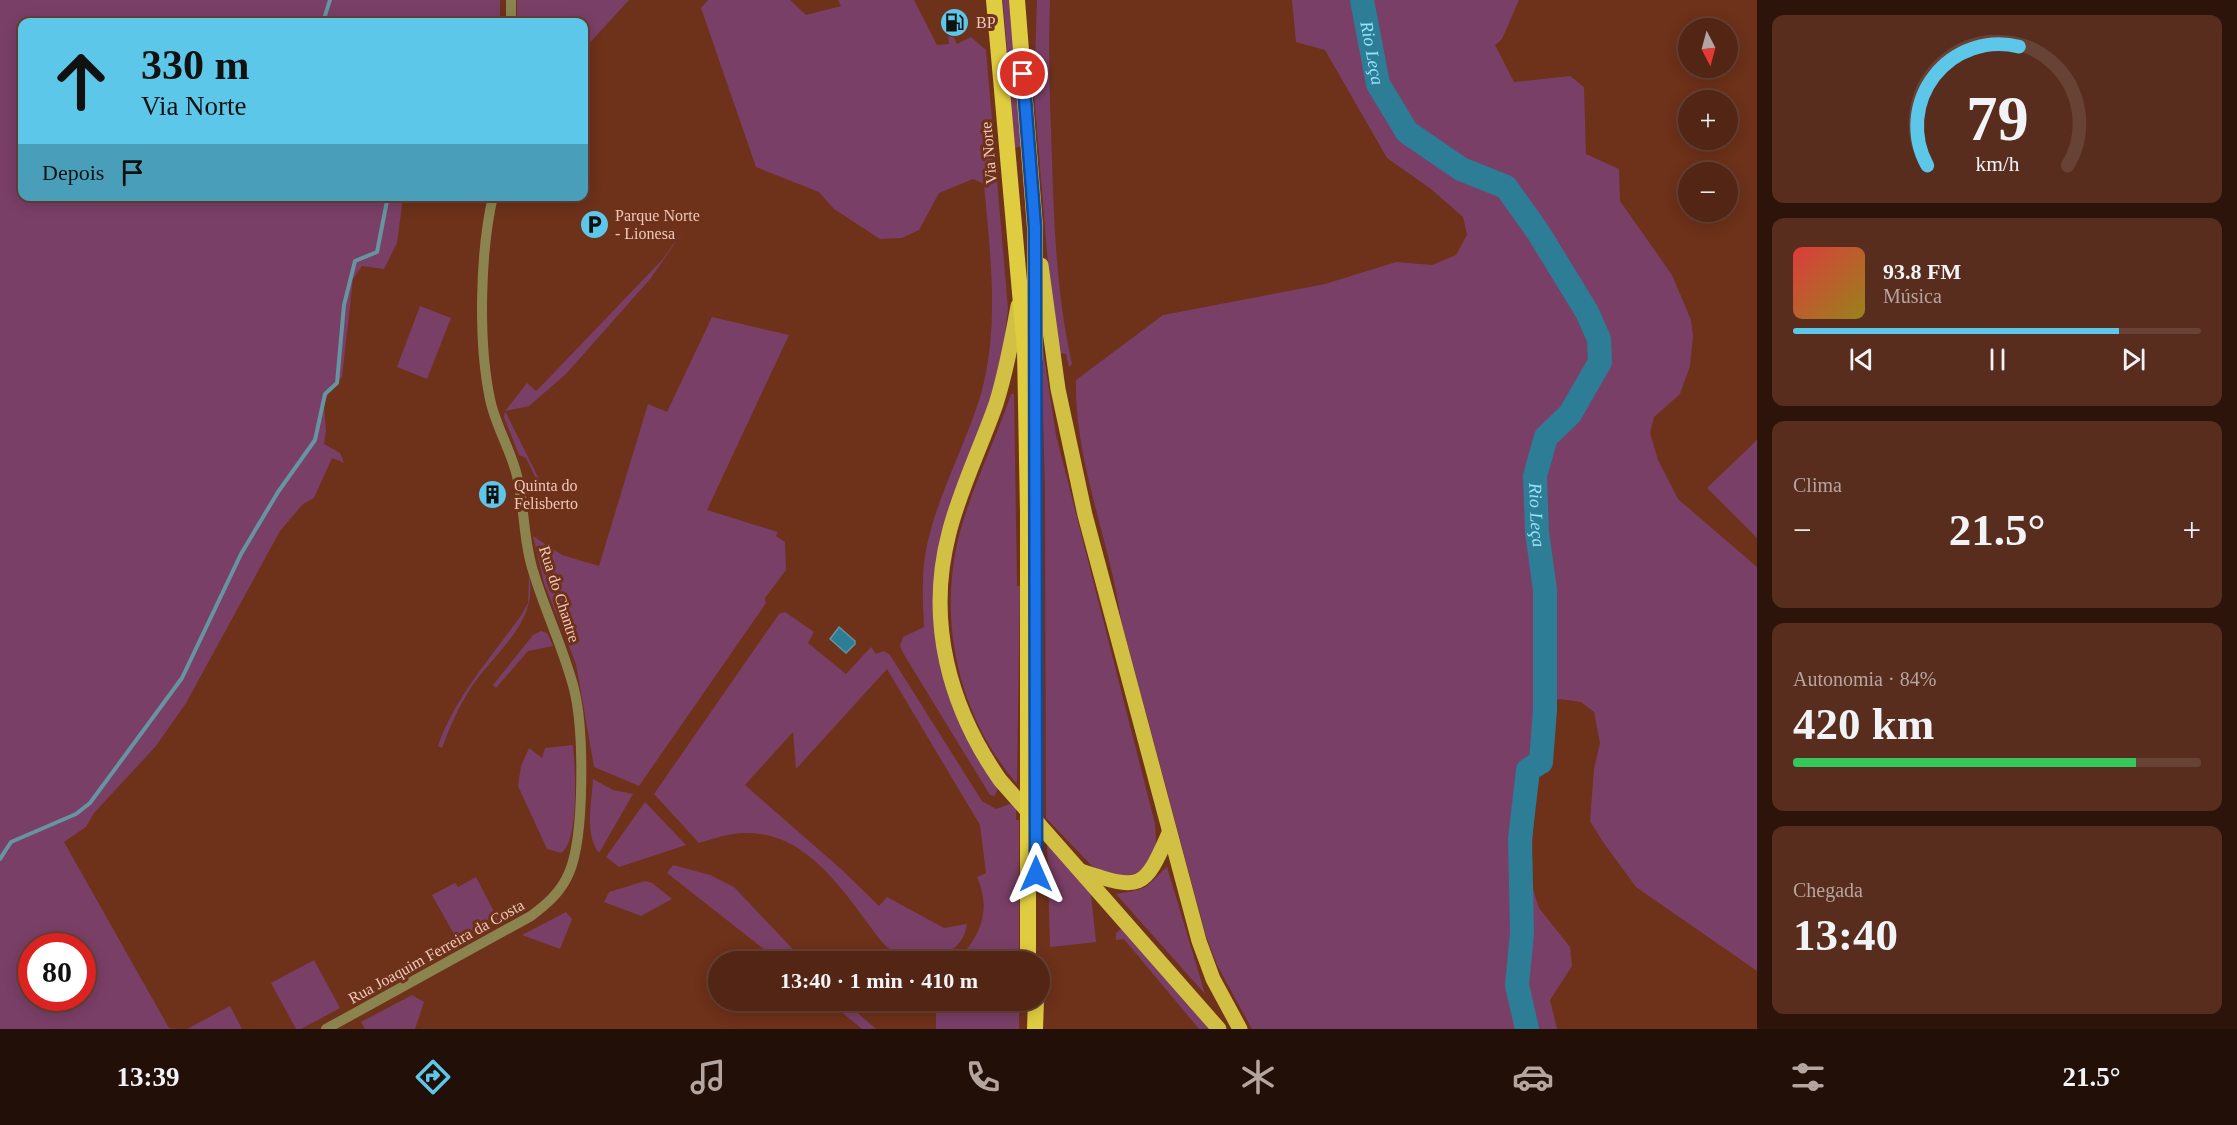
<!DOCTYPE html>
<html lang="pt">
<meta charset="utf-8">
<style>
body{margin:0;font-family:Georgia,serif;background:#582d1d;color:#f1f3f6;height:100vh;display:flex;flex-direction:column;font-size:22px;white-space:nowrap}
*{box-sizing:border-box;margin:0}
p{font-size:20px;color:#b5a5a0}
.icon{flex:none;width:33px;height:33px;fill:none;stroke:currentColor;stroke-width:2;stroke-linecap:round;stroke-linejoin:round}
.map{position:relative;flex:1;overflow:hidden}
.side{display:flex;flex-direction:column;gap:15px;padding:15px;background:#2d140b;width:480px}
.side>*{flex:none}
.top-card{position:absolute;left:18px;top:18px;width:570px;height:183px;border-radius:12px;box-shadow:0 3px 15px #0003,0 0 0 2px #684234;background:#5cc7e8;color:#111;overflow:hidden}
.needle{width:39px;rotate:174deg}
.buttons{position:absolute;left:1678px;top:18px;display:grid;gap:12px}
.buttons a{display:grid;place-items:center;width:60px;height:60px;border-radius:50%;background:#522514;box-shadow:0 3px 15px #0003,0 0 0 2px #684234;font-size:30px}
.speed{position:absolute;left:18px;top:933px;display:flex;gap:12px;font-size:30px;font-weight:700;text-align:center}
.speed>*{display:grid;place-content:center;width:78px;height:78px;border-radius:50%;background:#522514;box-shadow:0 3px 15px #0003,0 0 0 2px #684234;line-height:1}
.speed .limit{border:9px solid #d22;background:#fff;color:#111}
.pin{position:absolute;display:grid;place-items:center;width:51px;height:51px;color:#fff;margin:-26px;border:3px solid #fff;border-radius:50%;box-shadow:0 2px 6px #0007}
.me{position:absolute;width:66px;margin:-33px;rotate:0deg;stroke-linejoin:round;filter:drop-shadow(0 0 4px #0008)}
.turn{display:flex;align-items:center;gap:21px;height:126px;padding:0 24px;font-size:27px}
.turn .icon{width:78px;height:78px;stroke-width:2.5}
.turn b{display:block;font-size:42px;line-height:51px}
.then{display:flex;align-items:center;height:57px;padding:0 24px;background:#0003;gap:12px;font-size:22px}
.big{font-size:45px;font-weight:600;line-height:1.1}
.side .tile{flex:1;display:flex;flex-direction:column;justify-content:center;gap:9px;min-width:0;padding:0 21px;border-radius:12px;background:#582d1d}
.side .dial{align-items:center;gap:0}
.dial svg{height:156px;overflow:visible;fill:none;stroke:#684234;stroke-width:7;stroke-linecap:round;text-anchor:middle}
.dial text{fill:#f1f3f6;stroke:none}
.song{display:flex;align-items:center;gap:18px}
.cover{width:72px;height:72px;border-radius:9px;background:linear-gradient(135deg,hsl(0 70% 55%),hsl(50 70% 35%))}
.played{height:6px;border-radius:3px;background:linear-gradient(90deg,#5cc7e8 80%,#684234 80%)}
.keys{display:flex;justify-content:space-around;direction:ltr}
.heat{display:flex;justify-content:space-between;align-items:center;font-size:33px;direction:ltr}
.charge{height:9px;border-radius:4px;background:linear-gradient(90deg,#34c759 84%,#684234 0)}
.trip{position:absolute;left:708px;top:951px;width:342px;height:60px;border-radius:30px;background:#522514;box-shadow:0 3px 15px #0003,0 0 0 2px #684234;font-weight:600;line-height:60px;text-align:center}
.menu{display:flex;height:96px;justify-content:space-around;align-items:center;background:#210f08;color:#b5a5a0}
.menu .icon{width:42px;height:42px}
.menu .current{color:#5cc7e8}
.menu b{font-size:27px;color:#f1f3f6}
main{display:flex;flex:1;min-height:0}
.map>svg:first-child{display:block}
.green{fill:#7a3f67;fill-rule:evenodd}
.water{fill:#2c7d95;stroke:#6694a0;stroke-width:1.5}
.lines{fill:none;stroke-linecap:round;stroke-linejoin:round}
.stream{stroke:#6694a0;stroke-width:4}
.river{stroke:#2c7d95;stroke-width:24}
.tertiary{stroke:#8c844e;stroke-width:10}
.primary{stroke:#d2c045;stroke-width:15}
.trunk{stroke:#e0cc40;stroke-width:16}
.route-casing{stroke:#114b97;stroke-width:15}
.route{stroke:#1a73e8;stroke-width:10}
.labels{text-anchor:middle;stroke-width:6;stroke-linejoin:round;paint-order:stroke}
.poi-label{font-size:16px;fill:#eec9bb;stroke:#6e311a;text-anchor:start}
.street-label{font-size:16px;fill:#eec9bb;stroke:#6e311a}
.water-label{font-size:18px;font-style:italic;fill:#98e3fc;stroke:#6e311a}
</style>
<main>
<div class="map">
<svg width="1757" height="1029" viewBox="0 0 1757 1029">
<rect width="100%" height="100%" fill="#6e311a"/>
<g class="green">
<path d="M0 0H500V22H22V196L403 197 397 243 384 269 362 266 353 279 342 377 328 393 324 406 326 431 324 444 340 453 344 463 332 458 314 498 303 504 280 531 186 703 156 746 94 813 86 827 64 842 169 1028 179 1029H0ZM32 946H82V998H32Z"/>
<polygon points="517,0 629,0 584,49 584,22 517,22"/>
<path d="M708 0H790L806 15 841 6 838 0H914L937 45 949 44 948 33 951 32 957 44 971 37 986 50 1008 309 1003 351 993 391 970 460 937 638 998 787 995 796 990 795 903 653 900 646 903 637 924 627C923 601 921 576 926 550 937 495 965 447 981 394 1000 325 990 253 984 184L973 179 939 193 919 230 902 238 880 239 834 209 819 192 756 167 701 8Z"/>
<polygon points="1003,0 1009,0 1021,146 1015,148"/>
<path d="M1037 0H1050C1048 53 1050 106 1052 160 1054 228 1057 297 1072 364L1069 367 1066 354 1059 353 1052 313 1034 93Z"/>
<path d="M1292 0H1519L1502 39 1495 45 1514 82 1570 76 1584 87 1586 154 1619 169 1620 201 1672 275 1691 320 1693 336 1690 366 1680 394 1654 417 1650 433 1658 460 1678 499 1757 567V971L1636 887 1603 842 1590 821 1594 769 1600 743 1594 712 1581 702 1559 699 1534 710 1533 769 1536 781 1530 880 1539 908 1570 947 1572 966 1550 1000 1557 1029H1252L1217 965 1206 936 1121 620C1110 540 1074 461 1076 380L1163 315 1325 284 1396 262 1432 265 1456 255 1467 235 1463 217 1431 189 1387 158 1325 50 1296 42Z"/>
<polygon points="686,227 651,278 566,374 529,406 505,411 544,489 543,493 526,458 519,455 504,417 505,411 527,383 536,391 547,380 662,260"/>
<polygon points="420,306 451,318 427,379 397,367"/>
<polygon points="712,317 789,335 707,510 778,532 776,536 785,542 786,570 765,598 766,603 639,786 594,767 576,664 544,583 533,536 562,555 599,566 648,404 667,412"/>
<path d="M1041 337 1056 435 1155 824C1158 854 1155 865 1127 878L1100 871 1092 866 1046 818 1045 490Z"/>
<path d="M1011 394H1014L1017 586H1020L1017 784C960 718 938 625 958 540 970 490 995 443 1011 394Z"/>
<polygon points="1757,440 1757,538 1707,488"/>
<path d="M529 575C539 623 494 652 470 689 458 708 450 727 442 748L438 746C456 695 492 657 522 614L528 603Z"/>
<path d="M785 612 814 632 808 643 846 674 871 647 876 654 884 651 890 655 982 801 996 809 1012 803 1016 808V820H1019V961H955C980 939 992 910 977 877L986 873 980 825 887 669 796 769 793 732 745 785 841 869 879 906 887 897 944 928 967 924C961 965 906 969 883 943 848 899 812 834 749 833 732 832 715 838 699 843L654 794 779 614Z"/>
<polygon points="541,631 547,633 553,646 528,651 496,688 493,685 533,635"/>
<path d="M573 745C575 768 580 840 561 853L547 849 518 786 521 766 529 748 542 758 545 748Z"/>
<path d="M593 779 613 790 633 794 599 853C584 833 592 803 593 779Z"/>
<polygon points="645,802 686,845 619,867 606,857"/>
<polygon points="1047,842 1091,894 1096,942 1050,947"/>
<polygon points="673,865 710,875 734,887 804,961 779,961 667,873"/>
<path d="M1167 867 1205 994 1116 894C1152 888 1142 889 1167 867Z"/>
<polygon points="476,877 499,921 459,943 432,895 455,883 458,887"/>
<polygon points="645,881 652,883 672,899 641,916 604,902 609,892"/>
<polygon points="566,912 572,919 560,949 522,935"/>
<polygon points="1121,929 1212,1029 1199,1029 1124,939 1116,940 1116,933"/>
<polygon points="314,960 340,1008 301,1029 296,1029 271,983"/>
<polygon points="412,995 424,1002 415,1029 365,1029 361,1022"/>
<polygon points="828,1001 844,1001 876,1029 862,1029"/>
<rect x="936" y="1001" width="83" height="28"/>
<polygon points="230,1006 242,1029 187,1029"/>
</g>
<polygon class="water" points="839,627 855,641 855,644 846,653 830,639"/>
<g class="lines">
<g class="stream">
<polyline points="323,22 330,0"/>
<polyline points="0,859 11,842 76,814 90,803 182,678 241,554 278,492 315,440 325,394 337,383 344,305 355,261 377,252 388,196"/>
</g>
<path class="river" id="s1" d="M1362 0 1378 84 1407 132 1461 169 1506 187 1538 232 1587 312 1599 339 1600 362 1570 414 1546 437 1535 476 1537 532 1545 590V710L1541 762 1528 770 1520 839 1522 933 1517 985 1527 1029"/>
<g class="tertiary">
<polyline points="511,22 511,0"/>
<path d="M326 1029 531 916C547 904 561 892 569 873 585 836 584 729 574 689 564 650 546 613 534 574 523 542 525 508 517 476 511 450 495 425 490 399 478 342 480 253 493 196"/>
</g>
<g class="primary">
<polyline points="1041,265 1058,389 1085,515 1199,941 1213,979 1240,1029"/>
<path d="M1018 306C1012 339 1006 372 996 404 981 447 960 489 949 533 926 621 949 707 1000 780L1219 1029"/>
<path d="M1081 871C1141 891 1144 890 1169 833"/>
</g>
<g class="trunk">
<polyline points="994,0 1025,349 1028,512 1028,962"/>
<polyline points="1017,0 1035,227 1035,358"/>
<polyline points="1035,1029 1036,1000"/>
</g>
</g>
<g class="lines">
<defs>
<polyline id="route" points="1023,74 1035,227 1036,874"/>
</defs>
<use href="#route" class="route-casing"/>
<use href="#route" class="route"/>
</g>
<defs>
<symbol id="fuel-disc" viewBox="-11 -11 22 22"><circle r="9.5" fill="#5cc7e8" stroke="#6e311a"/><path d="M-5.5-6h7V0h2V4h1.3V-2.5L3-4.5l.8-.8L6-3V5H2.5V1h-1V6h-7ZM-4.2-4.7v3.2H.2V-4.7Z" fill="#111"/></symbol>
<symbol id="parking-disc" viewBox="-11 -11 22 22"><circle r="9.5" fill="#5cc7e8" stroke="#6e311a"/><path d="M-3.5-5.5H1a3.5 3.5 0 0 1 0 7H-1V5.5H-3.5ZM-1-3.4V-.6H.8a1.4 1.4 0 0 0 0-2.8Z" fill="#111"/></symbol>
<symbol id="building-disc" viewBox="-11 -11 22 22"><circle r="9.5" fill="#5cc7e8" stroke="#6e311a"/><path d="M-4-6H4V6H1V3H-1V6H-4ZM-2.5-4.3h1.7v1.8h-1.7ZM.8-4.3h1.7v1.8H.8ZM-2.5-1h1.7V.8h-1.7ZM.8-1h1.7V.8H.8Z" fill="#111"/></symbol>
</defs>
<g fill-rule="evenodd">
<use href="#fuel-disc" x="938" y="6" width="33" height="33"/>
<use href="#parking-disc" x="578" y="208" width="33" height="33"/>
<use href="#building-disc" x="476" y="478" width="33" height="33"/>
</g>
<g class="labels">
<g class="poi-label">
<text x="976" y="28">BP</text>
<text x="615" y="221">Parque Norte<tspan x="615" dy="18">- Lionesa</tspan></text>
<text x="514" y="491">Quinta do<tspan x="514" dy="18">Felisberto</tspan></text>
</g>
<g class="street-label">
<text transform="translate(988 153) rotate(-95)" y="6">Via Norte</text>
<text transform="translate(560 594) rotate(72)" y="6">Rua do Chantre</text>
<text transform="translate(436 951) rotate(-29)" y="6">Rua Joaquim Ferreira da Costa</text>
</g>
<g class="water-label">
<text dy="6" stroke="none"><textPath href="#s1" startOffset="54">Rio Leça</textPath></text>
<text dy="6" stroke="none"><textPath href="#s1" startOffset="630">Rio Leça</textPath></text>
</g>
</g>
</svg>
<div class="buttons">
<a><svg class="needle" viewBox="-14 -14 28 28"><path d="M0-13l5 13h-10z" fill="#e53935"/><path d="M0 13l5-13h-10z" fill="#b5a5a0"/></svg></a>
<a>+</a>
<a>−</a>
</div>
<div class="speed"><div class="limit">80</div></div>
<div class="pin" style="left:1023px;top:74px;background:#d93025"><svg class="icon" aria-label="arrive" viewBox="0 0 24 24"><path d="M6 21V4h12l-3 4 3 4H6"/></svg></div>
<svg class="me" style="left:1036px;top:874px" viewBox="-20 -20 40 40"><path d="M0-17L14 15 0 8-14 15z" fill="#1a73e8" stroke="#fff" stroke-width="4"/></svg>
<div class="trip">13:40 · 1 min · 410 m</div>
<div class="top-card">
<div class="turn"><svg class="icon" aria-label="ahead" viewBox="0 0 24 24"><path d="M12 20V5M6 11l6-6 6 6"/></svg><div><b>330 m</b>Via Norte</div></div>
<div class="then">Depois<svg class="icon" aria-label="arrive" viewBox="0 0 24 24"><path d="M6 21V4h12l-3 4 3 4H6"/></svg></div>
</div>
</div>
<section class="side">
<div class="tile dial"><svg viewBox="0 0 100 80">
<path d="M14 69A42 42 0 1 1 86 69"/>
<path d="M14 69A42 42 0 0 1 61 8" stroke="#5cc7e8"/>
<text x="50" y="56" font-size="32" font-weight="700">79</text>
<text x="50" y="72" font-size="11">km/h</text>
</svg></div>
<div class="tile">
<div class="song"><i class="cover"></i><div><b>93.8 FM</b><p>Música</p></div></div>
<div class="played"></div>
<div class="keys"><svg class="icon" aria-label="previous" viewBox="0 0 24 24"><path d="M18 5L8 12l10 7zM5 5v14"/></svg><svg class="icon" aria-label="pause" viewBox="0 0 24 24"><path d="M8 5v14M16 5v14"/></svg><svg class="icon" aria-label="next" viewBox="0 0 24 24"><path d="M6 5l10 7-10 7zM19 5v14"/></svg></div>
</div>
<div class="tile"><p>Clima</p>
<div class="heat"><a>−</a><b class="big">21.5°</b><a>+</a></div>
</div>
<div class="tile"><p>Autonomia · 84%</p><b class="big">420 km</b><div class="charge"></div></div>
<div class="tile"><p>Chegada</p><b class="big">13:40</b></div>
</section>
</main>
<nav class="menu">
<b>13:39</b>
<svg class="icon current" aria-label="directions" viewBox="0 0 24 24"><path d="M12 3l9 9-9 9-9-9zM9 14v-3h6M13 9l2 2-2 2"/></svg>
<svg class="icon" aria-label="music" viewBox="0 0 24 24"><path d="M9 18V5l10-2v13"/><circle cx="6" cy="18" r="3"/><circle cx="16" cy="16" r="3"/></svg>
<svg class="icon" aria-label="phone" viewBox="0 0 24 24"><path d="M5 4h4l2 5-3 2q2 4 5 5l2-3 5 2v4C11 20 4 13 5 4z"/></svg>
<svg class="icon" aria-label="climate" viewBox="0 0 24 24"><path d="M12 3v18M4 7l16 10M4 17L20 7"/></svg>
<svg class="icon" aria-label="car" viewBox="0 0 24 24"><path d="M5 17H2v-5l4-1 3-4h7l3 4 3 1v5h-3M9 17h6M6 11h13"/><circle cx="7" cy="17" r="2"/><circle cx="17" cy="17" r="2"/></svg>
<svg class="icon" aria-label="filters" viewBox="0 0 24 24"><path d="M4 7h16M4 17h16"/><circle cx="9" cy="7" r="2"/><circle cx="15" cy="17" r="2"/></svg>
<b>21.5°</b>
</nav>
